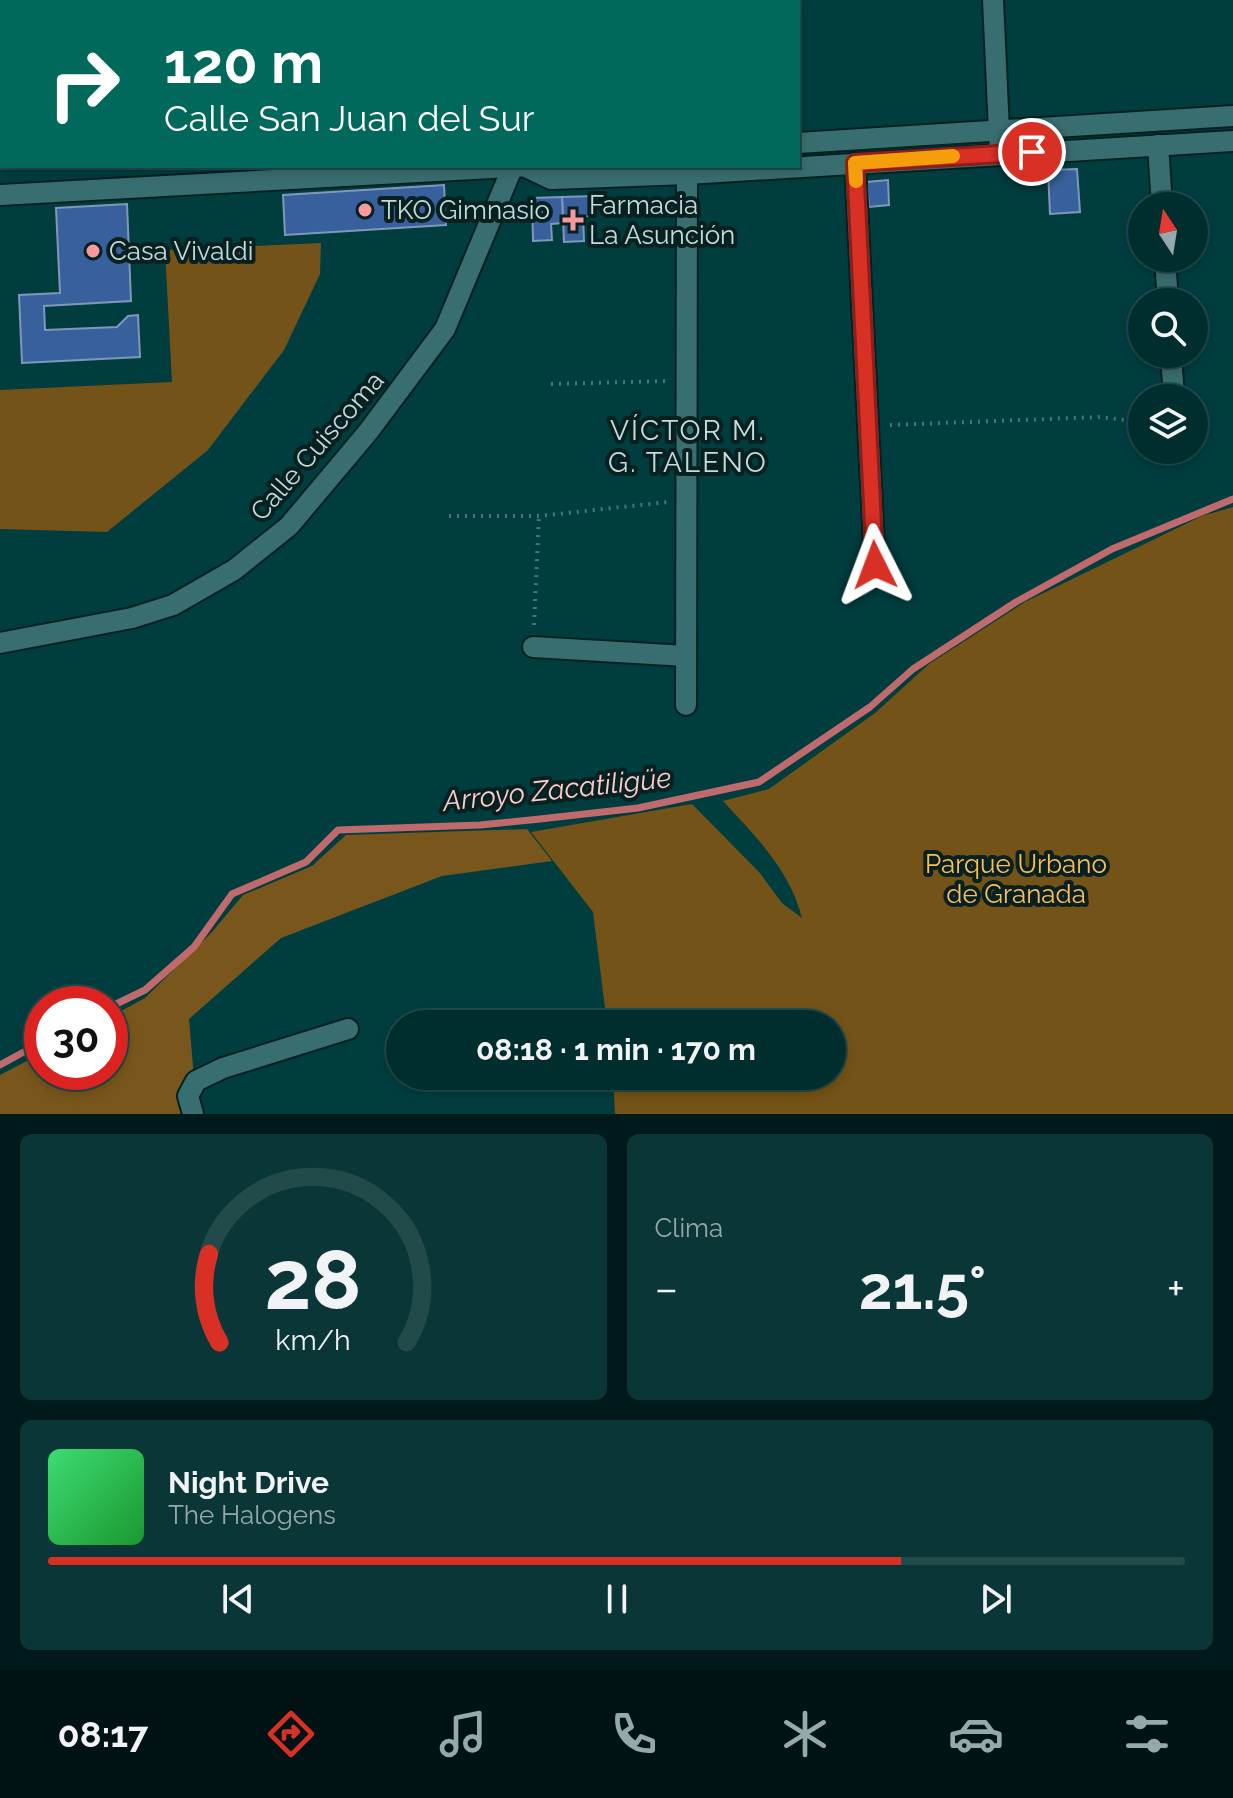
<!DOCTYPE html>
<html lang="es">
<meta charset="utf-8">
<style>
body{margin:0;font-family:Raleway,sans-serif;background:#0a3637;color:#f1f3f6;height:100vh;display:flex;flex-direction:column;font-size:30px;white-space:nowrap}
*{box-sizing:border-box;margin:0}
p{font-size:26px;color:#95a8aa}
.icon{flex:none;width:44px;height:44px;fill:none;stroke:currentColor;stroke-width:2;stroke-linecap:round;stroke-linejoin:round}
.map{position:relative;height:1114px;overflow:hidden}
.sheet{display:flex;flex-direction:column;gap:20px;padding:20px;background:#00191a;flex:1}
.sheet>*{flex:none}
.banner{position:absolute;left:0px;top:0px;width:800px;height:168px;box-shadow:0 4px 12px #0003,0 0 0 2px #224a4b;background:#00695c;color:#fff;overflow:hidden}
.needle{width:52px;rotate:348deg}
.controls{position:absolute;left:1128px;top:192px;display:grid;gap:16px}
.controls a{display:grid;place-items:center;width:80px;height:80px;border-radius:50%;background:#002e2f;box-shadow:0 4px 12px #0003,0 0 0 2px #224a4b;font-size:40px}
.speed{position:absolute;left:24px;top:986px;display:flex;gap:16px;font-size:40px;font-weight:700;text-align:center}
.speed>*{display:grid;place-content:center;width:104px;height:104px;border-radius:50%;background:#002e2f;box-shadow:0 4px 12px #0003,0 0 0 2px #224a4b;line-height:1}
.speed .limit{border:12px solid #d22;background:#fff;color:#111}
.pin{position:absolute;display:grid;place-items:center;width:68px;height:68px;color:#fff;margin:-34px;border:4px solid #fff;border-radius:50%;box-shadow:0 2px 8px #0007}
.me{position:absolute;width:88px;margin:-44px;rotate:357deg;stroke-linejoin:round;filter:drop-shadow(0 0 6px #0008)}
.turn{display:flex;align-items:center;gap:28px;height:168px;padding:0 32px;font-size:36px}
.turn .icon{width:104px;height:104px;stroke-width:2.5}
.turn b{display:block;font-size:56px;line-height:68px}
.big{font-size:60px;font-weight:700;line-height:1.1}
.sheet .tile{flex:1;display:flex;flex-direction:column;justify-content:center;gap:12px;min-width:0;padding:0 28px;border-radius:12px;background:#0a3637}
.sheet .dial{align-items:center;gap:0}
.dial svg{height:208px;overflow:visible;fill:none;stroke:#224a4b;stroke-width:7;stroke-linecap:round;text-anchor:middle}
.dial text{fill:#f1f3f6;stroke:none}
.song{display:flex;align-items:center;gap:24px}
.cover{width:96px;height:96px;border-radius:12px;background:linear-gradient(135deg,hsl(140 70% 55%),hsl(130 70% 35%))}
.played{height:8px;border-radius:4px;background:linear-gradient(90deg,#d93025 75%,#224a4b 75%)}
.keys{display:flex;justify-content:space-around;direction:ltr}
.heat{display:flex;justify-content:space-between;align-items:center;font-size:44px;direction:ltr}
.sheet .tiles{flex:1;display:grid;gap:20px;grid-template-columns:1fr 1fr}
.tile:last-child{grid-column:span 2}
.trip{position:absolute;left:386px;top:1010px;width:460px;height:80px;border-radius:40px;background:#002e2f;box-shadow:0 4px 12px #0003,0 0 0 2px #224a4b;font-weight:700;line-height:80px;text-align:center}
.tabs{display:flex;height:128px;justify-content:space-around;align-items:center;background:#001213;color:#95a8aa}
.tabs .icon{width:56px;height:56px}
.tabs .on{color:#d93025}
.tabs b{font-size:36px;color:#f1f3f6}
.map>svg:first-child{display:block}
.green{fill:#735317}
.forest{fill:#79571c}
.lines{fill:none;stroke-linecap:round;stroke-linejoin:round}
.stream{stroke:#bf6a6d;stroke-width:7}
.building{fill:#37609c;stroke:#8197b9;stroke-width:2}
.minor-casing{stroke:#042122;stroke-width:24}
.tertiary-casing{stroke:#042122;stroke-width:24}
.path{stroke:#467778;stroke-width:4;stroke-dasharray:2 6;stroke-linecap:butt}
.minor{stroke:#396e70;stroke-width:20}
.tertiary{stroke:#396e70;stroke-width:20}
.route-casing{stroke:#8d1f18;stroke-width:20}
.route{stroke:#d93025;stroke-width:14}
.slow{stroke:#f59e0b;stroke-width:14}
.poi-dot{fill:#f59b9d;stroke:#092021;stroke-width:3}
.labels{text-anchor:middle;stroke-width:8;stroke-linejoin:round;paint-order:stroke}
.poi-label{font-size:26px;fill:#c2dcdd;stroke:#092021;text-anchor:start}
.street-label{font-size:26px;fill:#c2dcdd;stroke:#092021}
.park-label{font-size:26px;fill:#fcbf57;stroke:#092021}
.neighbourhood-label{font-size:28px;letter-spacing:2px;fill:#c2dcdd;stroke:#092021}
.water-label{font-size:28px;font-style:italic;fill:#fecdcd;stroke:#092021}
</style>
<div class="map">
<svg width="1233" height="1114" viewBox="0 0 1233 1114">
<rect width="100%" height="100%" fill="#003d3f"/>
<g class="green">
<polygon points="321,243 320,274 284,350 208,450 107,532 0,529 0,390 172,382 165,250"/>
<path d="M1233 507V1114H615L613 1076H832V1024H607L593 912 531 832 692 804 759 872 782 903 802 918C790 870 756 837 723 801L769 789 875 713 929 664 1025 602 1202 516Z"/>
</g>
<polygon class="forest" points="527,829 552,861 442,876 281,938 189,1019 197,1114 0,1114 0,1075 42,1053 42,1072 110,1072 110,1017 145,998 212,932 243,895 312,866 346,835"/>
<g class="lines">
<g class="stream">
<polyline points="110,1007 145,990 194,947 232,894 306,862 338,830 480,825 540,819 638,808 759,782 870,707 913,669 1016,602 1112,549 1233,499"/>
<polyline points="0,1065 42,1042"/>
</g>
</g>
<g class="building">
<polygon points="1077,169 1080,212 1050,214 1048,170"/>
<polygon points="888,180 889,205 869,207 867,182"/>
<polygon points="444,185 446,225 285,235 283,195"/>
<polygon points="594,196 595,216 583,216 584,241 564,242 562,197"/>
<polygon points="562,197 563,223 551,224 552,240 533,241 532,198"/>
<polygon points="127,204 131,301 44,306 45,330 117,327 128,316 138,315 140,357 22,363 19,295 60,293 56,208"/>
</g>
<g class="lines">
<defs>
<g id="minor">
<polyline points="993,0 1000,153"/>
<polyline points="586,2 587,0"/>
<polyline points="1158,145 1162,206"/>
<polyline points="855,163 875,565"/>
<polyline points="1165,258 1168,302"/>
<polyline points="1171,354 1174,398"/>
<polyline points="0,643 132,618 173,605 234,570 289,526 368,432 445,329 513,166"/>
<polyline points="533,647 686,656"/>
<polyline points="686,705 687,174"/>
<polyline points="193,1114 188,1096 196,1081 223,1068 348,1029"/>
</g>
<g id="tertiary">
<polyline points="798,143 1233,116"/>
<polyline points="526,167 551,179 687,174 1233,141"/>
<polyline points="0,195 529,166"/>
</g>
</defs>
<use href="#minor" class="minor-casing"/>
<use href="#tertiary" class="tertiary-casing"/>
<g class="path">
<polyline points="551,384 668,381"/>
<polyline points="890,425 1100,417 1142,422"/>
<polyline points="449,516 539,516 668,502"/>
<polyline points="534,625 539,516"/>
</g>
<use href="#minor" class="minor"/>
<use href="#tertiary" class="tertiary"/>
</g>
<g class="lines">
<defs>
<polyline id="route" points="875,565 855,163 1032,152"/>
</defs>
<use href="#route" class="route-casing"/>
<use href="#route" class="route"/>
<polyline class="slow" points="856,181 855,163 953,156"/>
</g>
<g class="poi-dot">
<circle cx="365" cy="210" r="8"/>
<path d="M569 208h8v8h8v8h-8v8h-8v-8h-8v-8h8z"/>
<circle cx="93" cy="251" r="8"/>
</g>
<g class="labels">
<g class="poi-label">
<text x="589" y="214">Farmacia<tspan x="589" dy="30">La Asunción</tspan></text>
<text x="381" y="219">TKO Gimnasio</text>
<text x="109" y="260">Casa Vivaldi</text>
</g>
<g class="street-label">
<text transform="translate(317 446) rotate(-49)" y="9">Calle Cuiscoma</text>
</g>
<g class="park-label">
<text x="1016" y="873">Parque Urbano<tspan x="1016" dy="30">de Granada</tspan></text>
</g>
<g class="neighbourhood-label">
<text x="688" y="440">VÍCTOR M.<tspan x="688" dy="32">G. TALENO</tspan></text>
</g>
<g class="water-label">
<text transform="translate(557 789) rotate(-6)" y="10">Arroyo Zacatiligüe</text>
</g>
</g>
</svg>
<div class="controls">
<a><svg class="needle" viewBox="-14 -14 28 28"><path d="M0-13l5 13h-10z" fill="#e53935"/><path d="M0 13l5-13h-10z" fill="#95a8aa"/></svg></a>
<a><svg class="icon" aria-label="search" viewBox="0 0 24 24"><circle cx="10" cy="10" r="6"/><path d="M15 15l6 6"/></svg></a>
<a><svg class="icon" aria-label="layers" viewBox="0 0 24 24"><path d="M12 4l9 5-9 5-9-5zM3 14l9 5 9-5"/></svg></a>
</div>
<div class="speed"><div class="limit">30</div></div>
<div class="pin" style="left:1032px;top:152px;background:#d93025"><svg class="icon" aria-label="arrive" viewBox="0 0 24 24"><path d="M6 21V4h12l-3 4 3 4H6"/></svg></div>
<svg class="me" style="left:875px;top:565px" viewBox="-20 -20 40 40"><path d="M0-17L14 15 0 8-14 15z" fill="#d93025" stroke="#fff" stroke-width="4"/></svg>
<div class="trip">08:18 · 1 min · 170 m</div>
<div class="banner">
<div class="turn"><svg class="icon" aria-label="right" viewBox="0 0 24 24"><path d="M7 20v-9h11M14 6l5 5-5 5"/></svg><div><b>120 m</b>Calle San Juan del Sur</div></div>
</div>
</div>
<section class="sheet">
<div class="tiles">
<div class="tile dial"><svg viewBox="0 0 100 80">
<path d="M14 69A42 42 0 1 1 86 69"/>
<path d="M14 69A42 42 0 0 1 10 35" stroke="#d93025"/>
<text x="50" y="56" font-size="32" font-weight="700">28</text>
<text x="50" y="72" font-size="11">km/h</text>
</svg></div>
<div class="tile"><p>Clima</p>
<div class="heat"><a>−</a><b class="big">21.5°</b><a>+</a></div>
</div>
<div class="tile">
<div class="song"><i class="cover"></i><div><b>Night Drive</b><p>The Halogens</p></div></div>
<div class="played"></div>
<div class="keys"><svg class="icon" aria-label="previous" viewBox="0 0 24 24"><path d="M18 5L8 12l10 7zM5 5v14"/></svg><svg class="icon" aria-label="pause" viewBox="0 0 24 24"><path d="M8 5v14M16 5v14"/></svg><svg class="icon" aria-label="next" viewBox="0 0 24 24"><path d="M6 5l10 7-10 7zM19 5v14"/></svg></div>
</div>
</div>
</section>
<nav class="tabs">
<b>08:17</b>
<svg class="icon on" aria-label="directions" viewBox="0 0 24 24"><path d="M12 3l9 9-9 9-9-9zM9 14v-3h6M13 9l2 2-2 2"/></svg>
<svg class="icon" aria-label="music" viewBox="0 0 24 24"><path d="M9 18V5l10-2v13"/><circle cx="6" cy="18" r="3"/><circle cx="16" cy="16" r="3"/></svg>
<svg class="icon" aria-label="phone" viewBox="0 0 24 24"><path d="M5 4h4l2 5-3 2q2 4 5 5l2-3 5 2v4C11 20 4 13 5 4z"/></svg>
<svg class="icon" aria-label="climate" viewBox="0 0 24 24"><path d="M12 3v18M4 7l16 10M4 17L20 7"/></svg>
<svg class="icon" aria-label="car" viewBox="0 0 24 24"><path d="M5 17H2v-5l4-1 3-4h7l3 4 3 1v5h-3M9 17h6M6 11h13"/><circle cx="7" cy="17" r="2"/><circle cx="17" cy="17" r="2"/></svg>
<svg class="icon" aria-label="filters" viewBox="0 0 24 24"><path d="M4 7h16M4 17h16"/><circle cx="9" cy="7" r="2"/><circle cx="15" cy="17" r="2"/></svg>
</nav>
